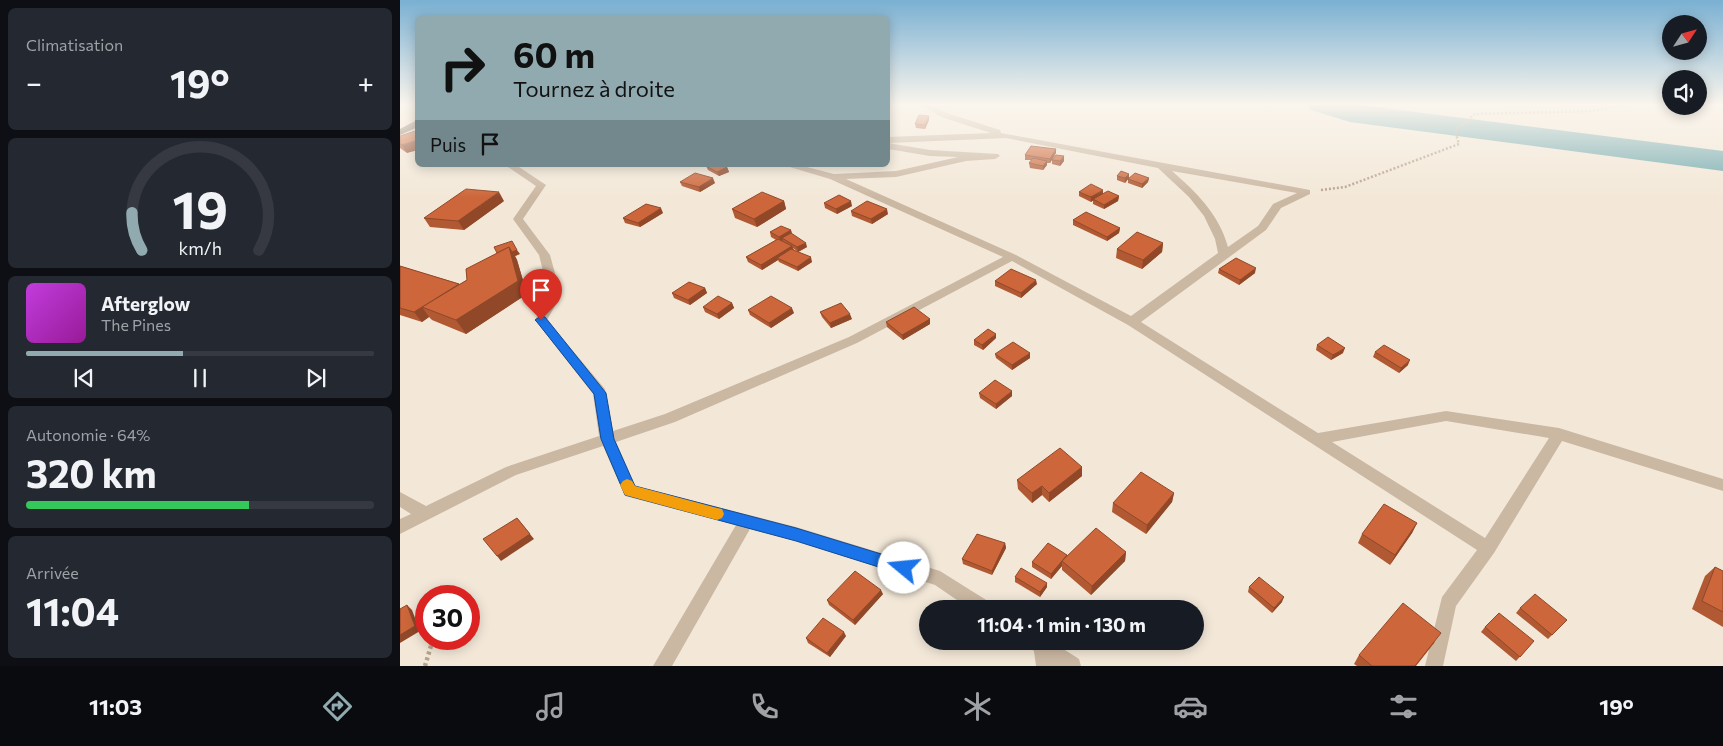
<!DOCTYPE html>
<html lang="fr">
<meta charset="utf-8">
<style>
body{margin:0;font-family:Commissioner,sans-serif;background:#242831;color:#f1f3f6;height:100vh;display:flex;flex-direction:column;font-size:19px;white-space:nowrap}
*{box-sizing:border-box;margin:0}
p{font-size:16px;color:#9ea1a6}
.icon{flex:none;width:28px;height:28px;fill:none;stroke:currentColor;stroke-width:2;stroke-linecap:round;stroke-linejoin:round}
.map{position:relative;flex:1;overflow:hidden}
.drawer{display:flex;flex-direction:column;gap:8px;padding:8px;background:#0d0f14;width:400px}
.drawer>*{flex:none}
.hud{position:absolute;left:15px;top:15px;width:475px;height:152px;border-radius:8px;box-shadow:0 2px 12px #0003;background:#90aaaf;color:#111;overflow:hidden}
.needle{width:32px;rotate:54deg}
.fabs{position:absolute;left:1262px;top:15px;display:grid;gap:10px}
.fabs a{display:grid;place-items:center;width:45px;height:45px;border-radius:50%;background:#171b24;box-shadow:0 2px 12px #0003;font-size:25px}
.speed{position:absolute;left:15px;top:585px;display:flex;gap:10px;font-size:25px;font-weight:700;text-align:center}
.speed>*{display:grid;place-content:center;width:65px;height:65px;border-radius:50%;background:#171b24;box-shadow:0 2px 12px #0003;line-height:1}
.speed .limit{border:8px solid #d22;background:#fff;color:#111}
.pin{position:absolute;display:grid;place-items:center;width:42px;height:42px;color:#fff;margin:-51px -21px;border-radius:50% 50% 50% 0;rotate:-45deg;box-shadow:0 0 5px #0007}
.pin .icon{rotate:45deg}
.me{position:absolute;width:55px;margin:-28px;rotate:287deg;stroke-linejoin:round;filter:drop-shadow(0 0 4px #0008)}
.turn{display:flex;align-items:center;gap:18px;height:105px;padding:0 15px;font-size:22px}
.turn .icon{width:65px;height:65px;stroke-width:2.5}
.turn b{display:block;font-size:35px;line-height:42px}
.then{display:flex;align-items:center;height:48px;padding:0 15px;background:#0003;gap:10px;font-size:19px}
.big{font-size:38px;font-weight:700;line-height:1.1}
.drawer .widget{flex:1;display:flex;flex-direction:column;justify-content:center;gap:8px;min-width:0;padding:0 18px;border-radius:8px;background:#242831}
.drawer .dial{align-items:center;gap:0}
.dial svg{height:130px;overflow:visible;fill:none;stroke:#363941;stroke-width:7;stroke-linecap:round;text-anchor:middle}
.dial text{fill:#f1f3f6;stroke:none}
.song{display:flex;align-items:center;gap:15px}
.cover{width:60px;height:60px;border-radius:8px;background:linear-gradient(135deg,hsl(290 70% 55%),hsl(300 70% 35%))}
.played{height:5px;border-radius:2px;background:linear-gradient(90deg,#90aaaf 45%,#363941 45%)}
.keys{display:flex;justify-content:space-around;direction:ltr}
.heat{display:flex;justify-content:space-between;align-items:center;font-size:28px;direction:ltr}
.charge{height:8px;border-radius:4px;background:linear-gradient(90deg,#34c759 64%,#363941 0)}
.trip{position:absolute;left:519px;top:600px;width:285px;height:50px;border-radius:25px;background:#171b24;box-shadow:0 2px 12px #0003;font-weight:700;line-height:50px;text-align:center}
.dock{display:flex;height:80px;justify-content:space-around;align-items:center;background:#090b0e;color:#9ea1a6}
.dock .icon{width:35px;height:35px}
.dock .active{color:#90aaaf}
.dock b{font-size:22px;color:#f1f3f6}
main{display:flex;flex:1;min-height:0}
.map>svg:first-child{display:block}
.lines{fill:none;stroke-linecap:round;stroke-linejoin:round}
.river{fill:#75abb1;fill-rule:evenodd}
.path-far1{stroke:#b7a28e;stroke-width:2.5;stroke-dasharray:2 2;stroke-linecap:butt}
.path{stroke:#b7a28e;stroke-width:4.5;stroke-dasharray:3 3;stroke-linecap:butt}
.street{fill:#cbb8a3;fill-rule:evenodd}
.primary{fill:#796456;fill-rule:evenodd}
.wall{fill:#b05933}
.shaded-wall{fill:#904829}
.building{fill:#cd673b;stroke:#904829}
.route{fill:#1a73e8;stroke:#114b97}
.slow{fill:#f59e0b}
</style>
<main>
<section class="drawer">
<div class="widget"><p>Climatisation</p>
<div class="heat"><a>−</a><b class="big">19°</b><a>+</a></div>
</div>
<div class="widget dial"><svg viewBox="0 0 100 80">
<path d="M14 69A42 42 0 1 1 86 69"/>
<path d="M14 69A42 42 0 0 1 8 46" stroke="#90aaaf"/>
<text x="50" y="56" font-size="32" font-weight="700">19</text>
<text x="50" y="72" font-size="11">km/h</text>
</svg></div>
<div class="widget">
<div class="song"><i class="cover"></i><div><b>Afterglow</b><p>The Pines</p></div></div>
<div class="played"></div>
<div class="keys"><svg class="icon" aria-label="previous" viewBox="0 0 24 24"><path d="M18 5L8 12l10 7zM5 5v14"/></svg><svg class="icon" aria-label="pause" viewBox="0 0 24 24"><path d="M8 5v14M16 5v14"/></svg><svg class="icon" aria-label="next" viewBox="0 0 24 24"><path d="M6 5l10 7-10 7zM19 5v14"/></svg></div>
</div>
<div class="widget"><p>Autonomie · 64%</p><b class="big">320 km</b><div class="charge"></div></div>
<div class="widget"><p>Arrivée</p><b class="big">11:04</b></div>
</section>
<div class="map">
<svg width="1323" height="666" viewBox="0 0 1323 666">
<rect width="100%" height="100%" fill="#f3e8d8"/>
<g class="lines">
<polygon class="river" points="906,104 952,104 1323,151 1323,171 950,122 911,110"/>
<polyline class="path-far1" points="921,190 945,187 1059,144 1055,131 1075,114 1192,111 1227,104"/>
<polyline class="path" points="25,666 33,639"/>
<g class="street">
<path d="M520 104H530L547 113 600 130 601 133 910 190V194L881 208 866 230 741 322 918 433 1046 411 1159 428 1323 479V491L1162 441 1094 553 1056 606 1043 666H1025L1042 597 1077 550 728 325 612 261 457 343 275 422 216 442 235 486 396 527 540 571 591 603 594 609H570L535 585 396 541 350 529 272 666H253L336 525 225 496 203 446 116 475 0 534V519L11 514 0 507V492L26 506 106 467 199 436 193 394 135 320 149 295 139 255 113 219 136 186 105 165H116L146 185 123 219 150 255 161 295 147 320 205 389 213 431 265 414 449 337 603 257 430 179 383 165H399L434 174 496 171 558 157 530 156 488 149V143L530 150 598 154 600 156 595 159 566 161 496 177 446 179 616 255 731 316 818 253 815 239 804 216 789 197 758 168 606 138 488 143V137L591 133 541 117ZM772 171 897 193 873 204 858 226 828 247C819 214 796 192 772 171ZM1046 421 1149 438 1085 538 932 442Z"/>
<polygon points="626,641 651,641 679,659 681,666 636,666 634,651 629,647"/>
</g>
<polygon class="primary" points="15,121 18,121 18,127 0,135 0,129"/>
</g>
<g class="wall">
<polygon points="529,116 529,120 525,129 516,128 515,124"/>
<polygon points="0,136 7,153 0,148"/>
<polygon points="656,149 656,153 650,163 647,163 647,165 643,170 630,168 629,163 632,160 625,160 625,155"/>
<polygon points="664,156 664,161 660,166 652,164 652,160"/>
<polygon points="306,166 327,167 329,172 319,176 308,170"/>
<polygon points="729,174 729,178 749,178 748,182 742,188 728,183 728,179 725,183 717,180 717,176"/>
<polygon points="280,182 315,183 300,192 282,186"/>
<polygon points="679,192 719,196 718,201 704,209 693,204 693,200 691,202 679,196"/>
<polygon points="104,201 64,230 30,227 24,218"/>
<polygon points="384,201 386,209 357,227 335,218 332,209"/>
<polygon points="424,203 452,206 437,214 425,208"/>
<polygon points="451,211 488,214 472,224 452,216"/>
<polygon points="263,213 240,227 225,223 223,218"/>
<polygon points="673,220 720,228 719,233 707,241 673,225"/>
<polygon points="391,230 392,234 407,247 398,252 393,248 393,250 412,262 398,271 379,262 378,260 362,270 348,262 346,257 376,240 371,237 370,232"/>
<polygon points="763,243 762,252 742,269 716,258 717,249"/>
<polygon points="120,254 115,256 117,260 127,294 66,334 32,320 29,317 22,322 0,315 0,266 60,284 67,280 66,269"/>
<polygon points="819,269 855,273 839,285 818,273"/>
<polygon points="595,281 637,284 621,298 595,286"/>
<polygon points="305,288 307,293 290,305 274,298 272,293"/>
<polygon points="332,303 334,308 319,319 305,312 303,307"/>
<polygon points="348,310 394,313 371,328 350,315"/>
<polygon points="420,312 452,319 431,328 422,317"/>
<polygon points="530,319 530,324 503,340 487,327 486,322"/>
<polygon points="596,338 583,350 574,345 574,340"/>
<polygon points="917,345 943,353 931,360 916,350"/>
<polygon points="975,352 1008,365 999,373 973,357"/>
<polygon points="595,354 630,358 612,370 596,358"/>
<polygon points="579,393 612,396 596,409 580,398"/>
<polygon points="682,467 682,476 649,502 642,495 632,503 618,489 617,480"/>
<polygon points="774,493 772,502 746,534 712,512 713,503"/>
<polygon points="1017,523 1012,533 990,565 958,543 962,534"/>
<polygon points="605,543 606,548 592,575 563,564 562,559"/>
<polygon points="726,552 725,561 691,595 662,570 662,566 651,579 632,567 632,562 667,555"/>
<polygon points="1315,567 1323,571 1323,627 1292,609 1305,576"/>
<polygon points="615,577 647,587 640,597 615,582"/>
<polygon points="849,587 882,602 872,613 848,592"/>
<polygon points="483,594 455,625 429,605 427,600"/>
<polygon points="1120,608 1167,620 1148,639 1116,613"/>
<polygon points="1085,627 1134,641 1116,661 1081,632"/>
<polygon points="446,636 430,657 408,643 406,638"/>
<polygon points="1035,642 1016,666 957,666 954,664 959,655"/>
</g>
<g class="shaded-wall">
<polygon points="529,116 529,120 525,129 525,125"/>
<polygon points="18,140 18,150 7,153 2,145"/>
<polygon points="656,149 656,153 650,163 650,159"/>
<polygon points="664,156 664,161 660,166 660,161"/>
<polygon points="647,161 647,165 643,170 643,166"/>
<polygon points="327,167 329,172 319,176 317,172"/>
<polygon points="729,174 729,178 725,183 725,178"/>
<polygon points="313,178 315,183 300,192 299,187"/>
<polygon points="749,178 748,182 742,188 742,184"/>
<polygon points="703,190 703,194 691,202 691,197"/>
<polygon points="99,192 104,201 64,230 58,221"/>
<polygon points="719,196 718,201 704,209 704,205"/>
<polygon points="384,201 386,209 357,227 354,219"/>
<polygon points="451,201 452,206 437,214 436,209"/>
<polygon points="261,208 263,213 240,227 238,223"/>
<polygon points="487,209 488,214 472,224 471,219"/>
<polygon points="720,228 719,233 707,241 707,237"/>
<polygon points="391,230 392,235 382,238 383,240 381,242 379,237"/>
<polygon points="406,243 407,247 398,252 397,247"/>
<polygon points="763,243 762,252 742,269 743,260"/>
<polygon points="392,246 394,250 377,258 378,260 362,270 361,265"/>
<polygon points="109,247 117,250 120,254 115,256 117,260 127,294 66,334 56,320"/>
<polygon points="411,257 412,262 398,271 397,267"/>
<polygon points="856,268 855,273 839,285 840,280"/>
<polygon points="636,280 637,284 621,298 621,293"/>
<polygon points="305,288 307,293 290,305 288,300"/>
<polygon points="332,303 334,308 319,319 317,314"/>
<polygon points="22,307 29,317 22,322 14,312"/>
<polygon points="392,308 394,313 371,328 369,323"/>
<polygon points="450,314 452,319 431,328 430,323"/>
<polygon points="530,319 530,324 503,340 502,335"/>
<polygon points="596,334 596,338 583,350 582,345"/>
<polygon points="945,348 943,353 931,360 933,355"/>
<polygon points="630,353 630,358 612,370 612,365"/>
<polygon points="1010,360 1008,365 999,373 1001,368"/>
<polygon points="612,391 612,396 596,409 596,404"/>
<polygon points="682,467 682,476 649,502 649,493"/>
<polygon points="642,486 642,495 632,503 632,493"/>
<polygon points="774,493 772,502 746,534 747,525"/>
<polygon points="117,518 134,539 101,561 97,556"/>
<polygon points="1017,523 1012,533 990,565 995,555"/>
<polygon points="605,543 606,548 592,575 592,571"/>
<polygon points="726,552 725,561 691,595 692,586"/>
<polygon points="662,561 662,566 651,579 651,574"/>
<polygon points="647,583 647,587 640,597 640,592"/>
<polygon points="481,590 483,594 455,625 453,620"/>
<polygon points="884,597 882,602 872,613 874,608"/>
<polygon points="7,605 12,610 20,631 0,643 0,635"/>
<polygon points="444,632 446,636 430,657 427,653"/>
</g>
<g class="building">
<polygon points="519,115 529,116 525,125 515,124"/>
<polygon points="18,130 18,140 2,145 0,144 0,136"/>
<polygon points="631,146 656,149 650,159 625,155"/>
<polygon points="656,155 664,156 660,161 652,160"/>
<polygon points="633,158 647,161 643,166 629,163"/>
<polygon points="309,165 323,165 327,167 317,172 306,166"/>
<polygon points="721,171 729,174 725,178 717,176"/>
<polygon points="295,173 313,178 299,187 280,182"/>
<polygon points="735,173 749,178 742,184 728,179"/>
<polygon points="691,184 703,190 691,197 679,192"/>
<polygon points="66,189 99,192 58,221 24,218"/>
<polygon points="708,191 719,196 704,205 693,199"/>
<polygon points="362,192 384,201 354,219 332,209"/>
<polygon points="439,195 451,201 436,209 424,203"/>
<polygon points="467,201 487,209 471,219 451,211"/>
<polygon points="246,204 261,208 238,223 223,218"/>
<polygon points="686,212 720,228 707,237 673,220"/>
<polygon points="381,226 391,230 379,237 370,232"/>
<polygon points="737,232 763,243 743,260 717,249"/>
<polygon points="391,233 406,243 397,247 382,238"/>
<polygon points="378,239 392,246 361,265 346,257"/>
<polygon points="112,241 117,250 112,252 109,247 97,253 94,247"/>
<polygon points="109,247 118,281 56,320 22,307 67,280 66,269"/>
<polygon points="391,249 411,257 397,267 377,258"/>
<polygon points="836,258 856,268 840,280 819,269"/>
<polygon points="0,266 59,284 14,312 0,308"/>
<polygon points="611,269 636,280 621,293 595,281"/>
<polygon points="289,282 305,288 288,300 272,293"/>
<polygon points="318,296 332,303 317,314 303,307"/>
<polygon points="371,296 392,308 369,323 348,310"/>
<polygon points="441,303 450,314 430,323 420,312"/>
<polygon points="514,307 530,319 502,335 486,322"/>
<polygon points="588,329 596,334 582,345 574,340"/>
<polygon points="928,337 945,348 933,355 917,345"/>
<polygon points="613,342 630,353 612,365 595,354"/>
<polygon points="984,345 1010,360 1001,368 975,352"/>
<polygon points="595,380 612,391 596,404 579,393"/>
<polygon points="660,448 682,467 649,493 642,486 632,493 617,480"/>
<polygon points="741,472 774,493 747,525 713,503"/>
<polygon points="984,504 1017,523 995,555 962,534"/>
<polygon points="117,518 130,534 97,556 83,539"/>
<polygon points="696,528 726,552 692,586 662,561"/>
<polygon points="577,534 605,543 592,571 562,559"/>
<polygon points="648,543 667,555 651,574 632,562"/>
<polygon points="1315,567 1323,571 1323,612 1302,601"/>
<polygon points="621,568 647,583 640,592 615,577"/>
<polygon points="455,571 481,590 453,620 427,600"/>
<polygon points="859,577 884,597 874,608 849,587"/>
<polygon points="1135,594 1167,620 1152,635 1120,608"/>
<polygon points="1003,603 1041,633 1015,666 972,666 959,655"/>
<polygon points="7,605 15,626 0,635 0,609"/>
<polygon points="1099,613 1134,641 1120,657 1085,627"/>
<polygon points="423,618 444,632 427,653 406,638"/>
</g>
<linearGradient id="sky" x2="0" y2="1"><stop stop-color="#7ab0d2"/><stop offset="0.53" stop-color="#faf5ed"/><stop offset="1" stop-color="#faf5ed" stop-opacity="0"/></linearGradient>
<rect width="1323" height="197" fill="url(#sky)"/>
<polygon class="route" points="141,316 145,317 206,393 214,439 235,486 396,528 504,561 510,563 512,568 510,573 504,575 396,541 225,495 201,439 194,394 137,322 135,320"/>
<polygon class="slow" points="227,479 232,481 235,486 317,508 322,509 324,514 322,518 317,520 225,495 220,485 223,481"/>
</svg>
<div class="fabs">
<a><svg class="needle" viewBox="-14 -14 28 28"><path d="M0-13l5 13h-10z" fill="#e53935"/><path d="M0 13l5-13h-10z" fill="#9ea1a6"/></svg></a>
<a><svg class="icon" aria-label="sound" viewBox="0 0 24 24"><path d="M4 9h4l5-4v14l-5-4H4zM17 9q2 3 0 6"/></svg></a>
</div>
<div class="speed"><div class="limit">30</div></div>
<div class="pin" style="left:141px;top:320px;background:#d93025"><svg class="icon" aria-label="arrive" viewBox="0 0 24 24"><path d="M6 21V4h12l-3 4 3 4H6"/></svg></div>
<svg class="me" style="left:504px;top:568px" viewBox="-20 -20 40 40"><circle r="19" fill="#fff"/><path d="M0-13L10 11 0 6-10 11z" fill="#1a73e8"/></svg>
<div class="trip">11:04 · 1 min · 130 m</div>
<div class="hud">
<div class="turn"><svg class="icon" aria-label="right" viewBox="0 0 24 24"><path d="M7 20v-9h11M14 6l5 5-5 5"/></svg><div><b>60 m</b>Tournez à droite</div></div>
<div class="then">Puis<svg class="icon" aria-label="arrive" viewBox="0 0 24 24"><path d="M6 21V4h12l-3 4 3 4H6"/></svg></div>
</div>
</div>
</main>
<nav class="dock">
<b>11:03</b>
<svg class="icon active" aria-label="directions" viewBox="0 0 24 24"><path d="M12 3l9 9-9 9-9-9zM9 14v-3h6M13 9l2 2-2 2"/></svg>
<svg class="icon" aria-label="music" viewBox="0 0 24 24"><path d="M9 18V5l10-2v13"/><circle cx="6" cy="18" r="3"/><circle cx="16" cy="16" r="3"/></svg>
<svg class="icon" aria-label="phone" viewBox="0 0 24 24"><path d="M5 4h4l2 5-3 2q2 4 5 5l2-3 5 2v4C11 20 4 13 5 4z"/></svg>
<svg class="icon" aria-label="climate" viewBox="0 0 24 24"><path d="M12 3v18M4 7l16 10M4 17L20 7"/></svg>
<svg class="icon" aria-label="car" viewBox="0 0 24 24"><path d="M5 17H2v-5l4-1 3-4h7l3 4 3 1v5h-3M9 17h6M6 11h13"/><circle cx="7" cy="17" r="2"/><circle cx="17" cy="17" r="2"/></svg>
<svg class="icon" aria-label="filters" viewBox="0 0 24 24"><path d="M4 7h16M4 17h16"/><circle cx="9" cy="7" r="2"/><circle cx="15" cy="17" r="2"/></svg>
<b>19°</b>
</nav>
